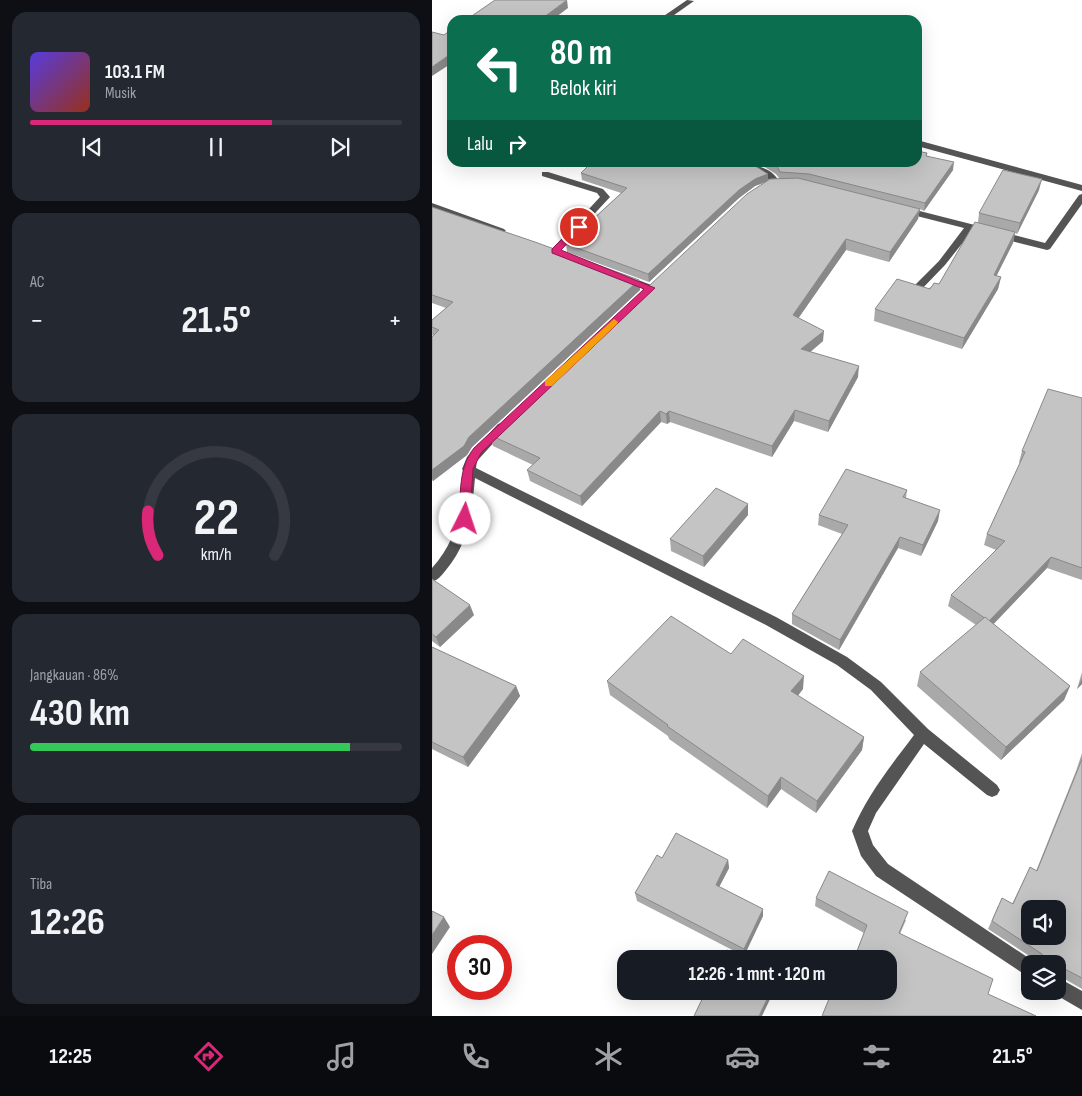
<!DOCTYPE html>
<html lang="id">
<meta charset="utf-8">
<style>
body{margin:0;font-family:"Sofia Sans Condensed",sans-serif;background:#242831;color:#f1f3f6;height:100vh;display:flex;flex-direction:column;font-size:19px;white-space:nowrap}
*{box-sizing:border-box;margin:0}
p{font-size:16px;color:#9ea1a6}
.icon{flex:none;width:28px;height:28px;fill:none;stroke:currentColor;stroke-width:2;stroke-linecap:round;stroke-linejoin:round}
.map{position:relative;flex:1;overflow:hidden}
.details{display:flex;flex-direction:column;gap:12px;padding:12px;background:#0d0f14;width:432px}
.details>*{flex:none}
.top-card{position:absolute;left:15px;top:15px;width:475px;height:152px;border-radius:15px;box-shadow:0 5px 20px #0002;background:#0b6e4f;color:#fff;overflow:hidden}
.controls{position:absolute;left:589px;top:900px;display:grid;gap:10px}
.controls a{display:grid;place-items:center;width:45px;height:45px;border-radius:10px;background:#171b24;box-shadow:0 5px 20px #0002;font-size:25px}
.speed{position:absolute;left:15px;top:935px;display:flex;gap:10px;font-size:25px;font-weight:700;text-align:center}
.speed>*{display:grid;place-content:center;width:65px;height:65px;border-radius:50%;background:#171b24;box-shadow:0 5px 20px #0002;line-height:1}
.speed .limit{border:8px solid #d22;background:#fff;color:#111}
.pin{position:absolute;display:grid;place-items:center;width:42px;height:42px;color:#fff;margin:-21px;border:2px solid #fff;border-radius:50%;box-shadow:0 1px 5px #0007}
.me{position:absolute;width:55px;margin:-28px;rotate:4deg;stroke-linejoin:round;filter:drop-shadow(0 0 4px #0008)}
.turn{display:flex;align-items:center;gap:18px;height:105px;padding:0 20px;font-size:22px}
.turn .icon{width:65px;height:65px;stroke-width:2.5}
.turn b{display:block;font-size:35px;line-height:42px}
.then{display:flex;align-items:center;height:48px;padding:0 20px;background:#0003;gap:10px;font-size:19px}
.big{font-size:38px;font-weight:700;line-height:1.1}
.details .widget{flex:1;display:flex;flex-direction:column;justify-content:center;gap:8px;min-width:0;padding:0 18px;border-radius:15px;background:#242831}
.details .dial{align-items:center;gap:0}
.dial svg{height:130px;overflow:visible;fill:none;stroke:#363941;stroke-width:7;stroke-linecap:round;text-anchor:middle}
.dial text{fill:#f1f3f6;stroke:none}
.song{display:flex;align-items:center;gap:15px}
.cover{width:60px;height:60px;border-radius:8px;background:linear-gradient(135deg,hsl(250 70% 55%),hsl(10 70% 35%))}
.played{height:5px;border-radius:2px;background:linear-gradient(90deg,#db2777 65%,#363941 65%)}
.keys{display:flex;justify-content:space-around;direction:ltr}
.heat{display:flex;justify-content:space-between;align-items:center;font-size:28px;direction:ltr}
.charge{height:8px;border-radius:4px;background:linear-gradient(90deg,#34c759 86%,#363941 0)}
.trip{position:absolute;left:185px;top:950px;width:280px;height:50px;border-radius:15px;background:#171b24;box-shadow:0 5px 20px #0002;font-weight:700;line-height:50px;text-align:center}
.tabs{display:flex;height:80px;justify-content:space-around;align-items:center;background:#090b0e;color:#9ea1a6}
.tabs .icon{width:35px;height:35px}
.tabs .active{color:#db2777}
.tabs b{font-size:22px;color:#f1f3f6}
main{display:flex;flex:1;min-height:0}
.map>svg:first-child{display:block}
.lines{fill:none;stroke-linecap:round;stroke-linejoin:round}
.minor{fill:#545454;fill-rule:evenodd}
.wall{fill:#a9a9a9;fill-rule:evenodd}
.shaded-wall{fill:#898989}
.building{fill:#c4c4c4;stroke:#898989;fill-rule:evenodd}
.route{fill:#db2777;stroke:#8e194d}
.slow{fill:#f59e0b}
</style>
<main>
<section class="details">
<div class="widget">
<div class="song"><i class="cover"></i><div><b>103.1 FM</b><p>Musik</p></div></div>
<div class="played"></div>
<div class="keys"><svg class="icon" aria-label="previous" viewBox="0 0 24 24"><path d="M18 5L8 12l10 7zM5 5v14"/></svg><svg class="icon" aria-label="pause" viewBox="0 0 24 24"><path d="M8 5v14M16 5v14"/></svg><svg class="icon" aria-label="next" viewBox="0 0 24 24"><path d="M6 5l10 7-10 7zM19 5v14"/></svg></div>
</div>
<div class="widget"><p>AC</p>
<div class="heat"><a>−</a><b class="big">21.5°</b><a>+</a></div>
</div>
<div class="widget dial"><svg viewBox="0 0 100 80">
<path d="M14 69A42 42 0 1 1 86 69"/>
<path d="M14 69A42 42 0 0 1 8 42" stroke="#db2777"/>
<text x="50" y="56" font-size="32" font-weight="700">22</text>
<text x="50" y="72" font-size="11">km/h</text>
</svg></div>
<div class="widget"><p>Jangkauan · 86%</p><b class="big">430 km</b><div class="charge"></div></div>
<div class="widget"><p>Tiba</p><b class="big">12:26</b></div>
</section>
<div class="map">
<svg width="650" height="1016" viewBox="0 0 650 1016">
<rect width="100%" height="100%" fill="#fff"/>
<g class="lines">
<g class="minor">
<polygon points="255,0 262,1 235,20 226,20"/>
<polygon points="485,140 650,185 650,191 485,146"/>
<path d="M292 162C308 162 340 164 347 182L340 184C331 168 306 171 292 162Z"/>
<polygon points="110,172 116,172 171,189 178,197 126,253 123,254 118,251 120,249 168,197 165,193 110,176"/>
<polygon points="650,194 650,204 618,249 615,250 540,231 513,265 486,293 482,294 477,291 507,261 532,228 469,212 469,208 472,207 613,243 647,195"/>
<polygon points="0,203 72,229 74,231 69,234 66,233 0,209"/>
<polygon points="193,275 222,286 223,288 218,291 189,280 188,278"/>
<path d="M70 423 76 427 45 461 44 468 344 617 415 657 449 682 496 729 565 785 568 790 565 795 560 797 555 795 492 744 444 813 436 831 441 845 456 864 604 963 598 964V978L444 876 429 856 420 831C436 794 458 767 482 735L439 690 405 665 334 625 43 478C40 511 37 543 14 570 10 575 6 580 0 582V568C27 538 28 510 32 472L30 469 35 457 66 424Z"/>
<polygon points="625,977 650,991 650,1010 619,992 625,991"/>
</g>
</g>
<g class="wall">
<path d="M495 153V156L521 170 492 211 488 209 486 219 457 262 414 250 366 318 391 341 378 352 426 377 396 432 362 421 340 457 238 422 235 424 229 422 150 506 98 481 95 470 101 465 61 446 58 435 334 182 323 186 307 198 217 282 135 252 134 244 189 193 150 180 149 173 160 162H485ZM311 163 331 166 344 174 348 179 336 180V174Z"/>
<polygon points="607,190 585,234 583,233 581,243 564,276 569,277 566,289 530,349 442,321 443,309 507,284 546,222 547,213"/>
<polygon points="0,207 207,280 208,290 40,447 35,455 1,481 0,480 0,337 1,336 0,335 0,320 14,308 0,303"/>
<polygon points="650,398 650,580 615,568 561,624 638,686 632,700 569,760 485,686 488,672 544,625 516,606 519,595 564,550 552,545 555,534 588,463 587,462 590,451"/>
<polygon points="475,490 474,498 506,521 489,556 466,548 407,650 360,624 360,614 410,534 386,525 387,515"/>
<polygon points="316,504 316,515 272,567 239,551 238,539"/>
<polygon points="0,579 42,615 8,647 0,641"/>
<polygon points="0,647 84,686 88,696 36,767 0,749"/>
<polygon points="299,654 371,689 366,696 432,737 430,750 384,813 349,789 335,808 237,739 236,736 178,695 175,681"/>
<polygon points="650,672 650,684 645,689"/>
<polygon points="650,753 650,989 626,975 625,976 625,964 603,964 605,961 556,929 566,906 580,904 598,867 604,871 644,771"/>
<polygon points="230,858 296,860 297,868 287,887 331,916 312,956 205,901 203,893"/>
<polygon points="384,898 474,920 468,934 556,994 406,998 432,933 383,906"/>
</g>
<g class="shaded-wall">
<polygon points="135,0 136,8 120,20 108,20"/>
<polygon points="20,53 20,63 0,76 0,67"/>
<polygon points="522,162 521,170 492,211 493,203"/>
<polygon points="336,174 336,181 323,186 307,198 217,282 216,274 307,190 323,179"/>
<polygon points="610,179 607,190 585,234 588,223"/>
<polygon points="488,209 486,219 457,262 458,252"/>
<polygon points="583,232 581,243 559,287 562,275"/>
<polygon points="414,239 414,250 361,326 361,315"/>
<polygon points="569,277 566,289 530,349 532,338"/>
<polygon points="207,280 208,290 40,447 35,455 1,481 0,478 0,470 37,437"/>
<polygon points="392,331 391,341 369,360 369,349"/>
<polygon points="427,366 426,377 396,432 397,421"/>
<polygon points="363,410 362,421 340,457 340,446"/>
<polygon points="228,411 229,422 150,506 148,496"/>
<polygon points="237,411 238,422 235,424 234,414"/>
<polygon points="316,504 316,515 272,567 271,556"/>
<polygon points="508,510 506,521 489,556 491,545"/>
<polygon points="468,537 466,548 407,650 408,640"/>
<polygon points="619,557 615,568 554,632 557,621"/>
<polygon points="38,605 42,615 8,647 4,637"/>
<polygon points="372,676 371,689 358,704 359,691"/>
<polygon points="650,678 650,684 645,689"/>
<polygon points="84,686 88,696 36,767 31,757"/>
<polygon points="638,686 632,700 569,760 574,747"/>
<polygon points="432,737 430,750 384,813 385,801"/>
<polygon points="349,777 349,789 335,808 336,796"/>
<polygon points="296,860 297,868 284,893 284,885"/>
<polygon points="331,909 331,916 312,956 312,949"/>
<polygon points="12,917 18,927 0,954 0,935"/>
<polygon points="339,991 342,991 330,1016 327,1016"/>
</g>
<g class="building">
<polygon points="63,0 135,0 108,20 34,20"/>
<polygon points="20,29 20,53 0,67 0,32 12,35"/>
<polygon points="485,151 495,153 494,156 522,162 493,203 377,174 348,172 345,166 338,162 485,162"/>
<polygon points="160,162 310,162 325,167 336,174 323,179 307,190 216,274 134,244 195,188 149,173"/>
<polygon points="571,170 610,179 588,223 547,213"/>
<polygon points="366,178 488,209 458,252 414,239 361,315 392,331 369,349 427,366 397,421 363,410 340,446 237,411 234,414 228,411 148,496 95,470 108,458 58,435 315,194 338,179"/>
<polygon points="0,207 103,242 207,280 37,437 32,446 0,470 0,337 7,330 0,327 0,320 21,302 0,295"/>
<polygon points="543,222 583,232 562,275 569,277 532,338 443,309 465,279 498,289 502,283 507,284"/>
<polygon points="616,389 650,398 650,568 619,557 557,621 519,595 573,541 555,534 593,452 590,451"/>
<polygon points="414,469 475,490 471,497 508,510 491,545 468,537 408,640 360,614 416,525 387,515"/>
<polygon points="284,488 316,504 271,556 238,539"/>
<polygon points="0,579 38,605 4,637 0,634"/>
<polygon points="239,616 299,654 311,639 372,676 359,691 432,737 385,801 349,777 336,796 235,726 236,725 175,681"/>
<polygon points="553,617 638,686 574,747 488,672"/>
<polygon points="0,647 84,686 31,757 0,742"/>
<path d="M650 759V978L631 968 629 970 625 968V964H617L607 958 611 957 610 954 560 921 570 898 581 904 598 867 605 871ZM598 909H625V936H598Z"/>
<polygon points="244,833 296,860 284,885 331,909 312,949 203,893 225,855 230,858"/>
<polygon points="397,871 476,912 467,933 561,979 556,994 604,1016 390,1016 399,994 406,998 408,991 456,991 456,959 422,959 435,925 384,898"/>
<polygon points="0,911 12,917 0,935"/>
<polygon points="295,950 311,959 290,959"/>
<polygon points="274,991 339,991 327,1016 262,1016"/>
</g>
<path class="route" d="M144 225 151 227 129 250 223 288 49 453 41 469 38 519 33 523 29 522 27 519C29 494 26 468 42 448L212 289 120 253V249Z"/>
<polygon class="slow" points="182,319 186,322 185,324 120,386 113,386 113,381"/>
</svg>
<div class="controls">
<a><svg class="icon" aria-label="sound" viewBox="0 0 24 24"><path d="M4 9h4l5-4v14l-5-4H4zM17 9q2 3 0 6"/></svg></a>
<a><svg class="icon" aria-label="layers" viewBox="0 0 24 24"><path d="M12 4l9 5-9 5-9-5zM3 14l9 5 9-5"/></svg></a>
</div>
<div class="speed"><div class="limit">30</div></div>
<div class="pin" style="left:147px;top:227px;background:#d93025"><svg class="icon" aria-label="arrive" viewBox="0 0 24 24"><path d="M6 21V4h12l-3 4 3 4H6"/></svg></div>
<svg class="me" style="left:33px;top:519px" viewBox="-20 -20 40 40"><circle r="19" fill="#fff"/><path d="M0-13L10 11 0 6-10 11z" fill="#db2777"/></svg>
<div class="trip">12:26 · 1 mnt · 120 m</div>
<div class="top-card">
<div class="turn"><svg class="icon" aria-label="left" viewBox="0 0 24 24"><path d="M17 20v-9H6M10 6l-5 5 5 5"/></svg><div><b>80 m</b>Belok kiri</div></div>
<div class="then">Lalu<svg class="icon" aria-label="right" viewBox="0 0 24 24"><path d="M7 20v-9h11M14 6l5 5-5 5"/></svg></div>
</div>
</div>
</main>
<nav class="tabs">
<b>12:25</b>
<svg class="icon active" aria-label="directions" viewBox="0 0 24 24"><path d="M12 3l9 9-9 9-9-9zM9 14v-3h6M13 9l2 2-2 2"/></svg>
<svg class="icon" aria-label="music" viewBox="0 0 24 24"><path d="M9 18V5l10-2v13"/><circle cx="6" cy="18" r="3"/><circle cx="16" cy="16" r="3"/></svg>
<svg class="icon" aria-label="phone" viewBox="0 0 24 24"><path d="M5 4h4l2 5-3 2q2 4 5 5l2-3 5 2v4C11 20 4 13 5 4z"/></svg>
<svg class="icon" aria-label="climate" viewBox="0 0 24 24"><path d="M12 3v18M4 7l16 10M4 17L20 7"/></svg>
<svg class="icon" aria-label="car" viewBox="0 0 24 24"><path d="M5 17H2v-5l4-1 3-4h7l3 4 3 1v5h-3M9 17h6M6 11h13"/><circle cx="7" cy="17" r="2"/><circle cx="17" cy="17" r="2"/></svg>
<svg class="icon" aria-label="filters" viewBox="0 0 24 24"><path d="M4 7h16M4 17h16"/><circle cx="9" cy="7" r="2"/><circle cx="15" cy="17" r="2"/></svg>
<b>21.5°</b>
</nav>
